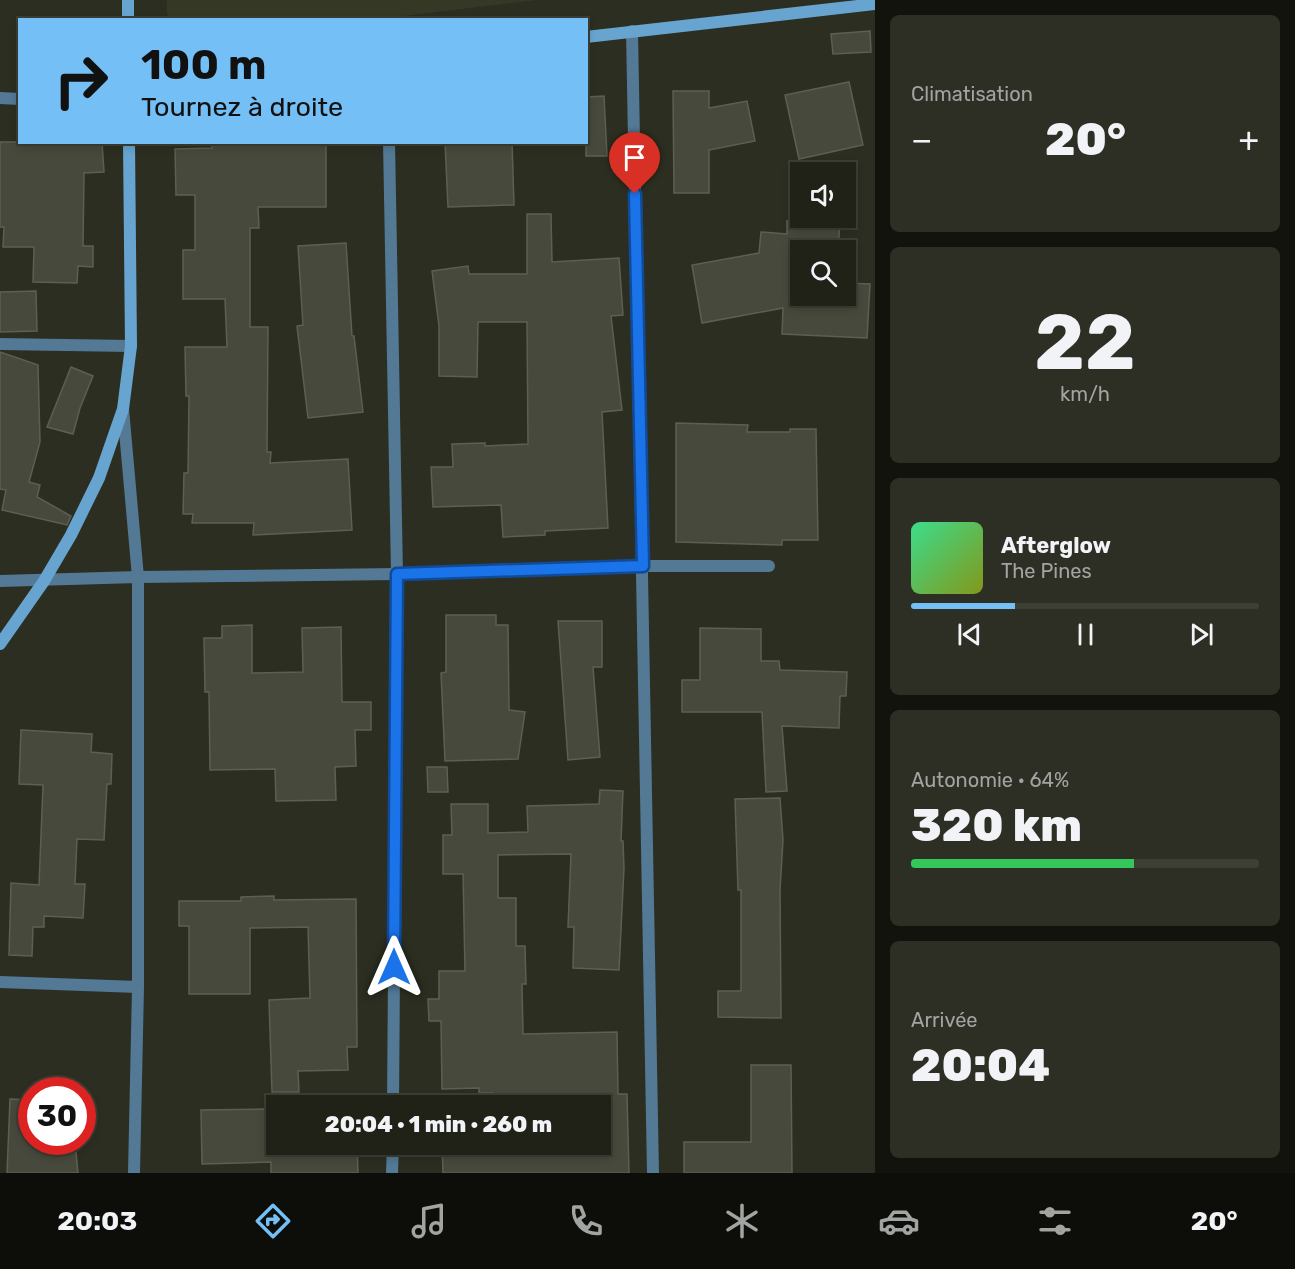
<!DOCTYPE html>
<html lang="fr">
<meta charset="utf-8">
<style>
body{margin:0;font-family:Rubik,sans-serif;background:#2d2f25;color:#f1f3f6;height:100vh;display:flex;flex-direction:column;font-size:22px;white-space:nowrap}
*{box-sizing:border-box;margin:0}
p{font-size:20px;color:#a2a4a2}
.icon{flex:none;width:33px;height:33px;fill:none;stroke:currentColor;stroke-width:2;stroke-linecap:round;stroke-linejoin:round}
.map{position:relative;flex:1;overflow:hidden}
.side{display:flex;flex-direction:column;gap:15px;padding:15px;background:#12130d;width:420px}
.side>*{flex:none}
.top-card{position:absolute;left:18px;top:18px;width:570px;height:126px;border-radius:0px;box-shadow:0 3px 9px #0003,0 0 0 2px #3d3f37;background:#74c0f6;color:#111;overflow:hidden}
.buttons{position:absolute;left:790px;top:162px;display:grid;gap:12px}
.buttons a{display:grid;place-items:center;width:66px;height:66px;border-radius:0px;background:#202218;box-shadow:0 3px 9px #0003,0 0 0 2px #3d3f37;font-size:30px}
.speed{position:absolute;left:18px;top:1077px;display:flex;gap:12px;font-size:30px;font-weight:700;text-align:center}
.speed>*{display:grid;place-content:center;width:78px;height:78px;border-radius:50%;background:#202218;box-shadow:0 3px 9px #0003,0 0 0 2px #3d3f37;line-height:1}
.speed .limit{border:9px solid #d22;background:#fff;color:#111}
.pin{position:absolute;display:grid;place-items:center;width:51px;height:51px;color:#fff;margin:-62px -26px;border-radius:50% 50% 50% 0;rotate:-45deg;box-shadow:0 0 6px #0007}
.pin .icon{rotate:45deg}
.me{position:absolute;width:66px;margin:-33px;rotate:0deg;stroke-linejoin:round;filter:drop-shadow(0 0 4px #0008)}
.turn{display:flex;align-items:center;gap:21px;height:126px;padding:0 24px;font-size:27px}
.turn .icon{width:78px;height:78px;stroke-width:2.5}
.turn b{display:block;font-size:42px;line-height:51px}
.big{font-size:45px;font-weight:800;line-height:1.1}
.side .card{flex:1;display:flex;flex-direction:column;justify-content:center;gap:9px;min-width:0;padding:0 21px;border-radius:9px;background:#2d2f25}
.side .dial{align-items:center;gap:0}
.dial b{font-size:78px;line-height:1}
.song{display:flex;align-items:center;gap:18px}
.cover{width:72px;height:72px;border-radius:9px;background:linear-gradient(135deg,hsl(150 70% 55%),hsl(70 70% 35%))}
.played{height:6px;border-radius:3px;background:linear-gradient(90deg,#74c0f6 30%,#3d3f37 30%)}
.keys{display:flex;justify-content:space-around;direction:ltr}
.heat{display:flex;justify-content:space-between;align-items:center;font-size:33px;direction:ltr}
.charge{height:9px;border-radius:4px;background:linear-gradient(90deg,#34c759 64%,#3d3f37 0)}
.trip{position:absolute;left:266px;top:1095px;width:345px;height:60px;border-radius:0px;background:#202218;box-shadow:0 3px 9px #0003,0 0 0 2px #3d3f37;font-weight:800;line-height:60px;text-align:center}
.tab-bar{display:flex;height:96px;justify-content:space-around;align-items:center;background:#0d0e0a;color:#a2a4a2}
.tab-bar .icon{width:42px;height:42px}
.tab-bar .on{color:#74c0f6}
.tab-bar b{font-size:27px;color:#f1f3f6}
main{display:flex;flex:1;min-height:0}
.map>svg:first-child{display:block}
.built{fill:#343825}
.building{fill:#46493b;stroke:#5d6051;stroke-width:1.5}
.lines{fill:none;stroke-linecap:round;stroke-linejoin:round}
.lane{stroke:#537995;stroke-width:12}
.street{stroke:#537995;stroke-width:12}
.secondary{stroke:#67a5d0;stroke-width:12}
.route-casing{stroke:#114b97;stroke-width:15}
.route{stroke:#1a73e8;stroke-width:10}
</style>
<main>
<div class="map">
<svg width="875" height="1173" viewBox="0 0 875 1173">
<rect width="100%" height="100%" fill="#2b2e20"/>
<polygon class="built" points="167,0 538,0 370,20 172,20 167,14"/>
<g class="building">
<polygon points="870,31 871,52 833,54 831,34"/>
<polygon points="849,82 863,145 799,159 785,95"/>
<polygon points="673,91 709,91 709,108 747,101 755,141 709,150 709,193 674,193"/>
<polygon points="604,96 607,156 586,156 586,97"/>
<polygon points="0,142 102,142 104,172 84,173 83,246 93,246 93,267 78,266 77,283 33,282 34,247 3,247 4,227 0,227"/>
<polygon points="212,142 326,142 326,207 258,207 259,228 250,228 250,327 268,327 267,452 271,452 270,463 348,459 352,530 253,535 254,523 192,523 193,514 183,514 184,473 188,473 189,396 186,396 185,347 227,347 225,299 183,299 183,250 195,250 195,195 176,195 175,149 212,148"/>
<polygon points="445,142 512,142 514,205 448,207"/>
<polygon points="527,214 551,214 552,262 619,258 623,315 611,316 622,410 602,412 608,528 545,531 545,535 503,537 501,505 433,507 431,467 453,467 452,444 485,443 485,446 528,444 527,322 478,322 477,377 439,376 439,326 432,271 468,266 469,274 527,274"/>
<polygon points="787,221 840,223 838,250 801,250 801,296 846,296 846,283 870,284 867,338 782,334 783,308 702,323 692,265 759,253 761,232 787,234"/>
<polygon points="346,243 352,336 354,336 363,412 308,418 297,326 303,325 298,246"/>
<polygon points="36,291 37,331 0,332 0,292"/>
<polygon points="0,352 38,365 40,442 29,482 40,485 37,497 71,516 67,525 2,510 6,490 0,489"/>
<polygon points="71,367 93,376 80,408 73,434 47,427"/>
<polygon points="676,423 748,425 747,432 790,432 790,429 816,429 818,540 782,540 782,545 676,542"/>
<polygon points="446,615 496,615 496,625 508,625 509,710 525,712 518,759 445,761 441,673 446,672"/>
<polygon points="558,621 602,621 602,667 593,667 600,757 568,760"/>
<polygon points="252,625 252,673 303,672 302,628 341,627 342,702 371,702 371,730 355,730 356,766 335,767 336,800 276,801 275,769 210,770 209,692 205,692 204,638 222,638 222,626"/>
<polygon points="700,628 761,629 761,661 779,661 780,670 847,672 846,696 840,696 839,728 782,726 787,791 766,792 762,712 682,712 682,680 700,680"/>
<polygon points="21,730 92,734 91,752 112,754 111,784 107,784 104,840 77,839 75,884 85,884 83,918 44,916 44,927 33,927 32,956 9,955 11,883 39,885 43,785 19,784"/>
<polygon points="427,767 447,767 448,792 428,792"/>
<polygon points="600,790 623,791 621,841 623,841 624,868 619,970 573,968 574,927 568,927 571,854 498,855 498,898 516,898 516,946 525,946 526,984 522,984 523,1034 617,1032 618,1094 627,1094 629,1173 443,1173 442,1144 600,1144 600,1106 493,1106 493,1093 479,1093 479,1088 442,1089 441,1021 429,1021 428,999 439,999 439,971 465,971 463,874 443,874 443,835 452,835 451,804 488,804 488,833 528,832 527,806 599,804"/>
<polygon points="780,798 783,840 780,890 781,1018 718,1017 718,991 741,991 741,890 738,890 735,799"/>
<polygon points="274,896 274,900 356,899 357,1047 347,1047 348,1070 298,1071 299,1092 272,1092 269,1000 310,998 308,927 250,928 250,994 189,994 189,926 179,926 179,901 241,901 241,897"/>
<polygon points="751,1065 791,1065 792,1173 684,1173 684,1142 751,1142"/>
<polygon points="10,1099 32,1100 32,1142 75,1142 78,1173 7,1173"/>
<polygon points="266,1109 267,1134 276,1134 276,1144 357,1144 358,1173 271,1173 271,1162 202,1164 201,1110"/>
</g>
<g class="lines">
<polyline class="lane" points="643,566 769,566"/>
<g class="street">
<polyline points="632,31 653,1173"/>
<polyline points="0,98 20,99"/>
<polyline points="389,142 397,574 393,1106"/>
<polyline points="0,344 131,346"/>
<polyline points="123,409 138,577 138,987 134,1173"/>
<polyline points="0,581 138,577 397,574 643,566"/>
<polyline points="0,982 138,987"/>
<polyline points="392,1173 393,1144"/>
</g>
<g class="secondary">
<polyline points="128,0 128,20"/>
<polyline points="586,37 875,4"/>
<polyline points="0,644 44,581 71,535 99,478 123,409 131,346 129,142"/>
</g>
</g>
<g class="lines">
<defs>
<polyline id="route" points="394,967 397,574 643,566 635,194"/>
</defs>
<use href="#route" class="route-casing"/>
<use href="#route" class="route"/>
</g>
</svg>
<div class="buttons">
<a><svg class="icon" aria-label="sound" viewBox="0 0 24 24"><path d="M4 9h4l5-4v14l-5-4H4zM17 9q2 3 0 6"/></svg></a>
<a><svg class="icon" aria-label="search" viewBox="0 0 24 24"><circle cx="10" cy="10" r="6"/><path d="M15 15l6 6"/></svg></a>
</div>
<div class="speed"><div class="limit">30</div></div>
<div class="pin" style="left:635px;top:194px;background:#d93025"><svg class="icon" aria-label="arrive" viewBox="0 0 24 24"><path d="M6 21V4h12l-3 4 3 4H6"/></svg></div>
<svg class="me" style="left:394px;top:967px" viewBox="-20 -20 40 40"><path d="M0-17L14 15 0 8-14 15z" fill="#1a73e8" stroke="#fff" stroke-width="4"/></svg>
<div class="trip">20:04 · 1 min · 260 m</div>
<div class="top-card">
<div class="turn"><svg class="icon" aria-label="right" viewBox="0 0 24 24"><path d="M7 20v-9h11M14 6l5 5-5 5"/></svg><div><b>100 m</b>Tournez à droite</div></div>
</div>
</div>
<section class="side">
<div class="card"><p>Climatisation</p>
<div class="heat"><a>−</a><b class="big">20°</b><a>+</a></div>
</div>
<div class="card dial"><b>22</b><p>km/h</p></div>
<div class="card">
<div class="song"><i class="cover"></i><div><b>Afterglow</b><p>The Pines</p></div></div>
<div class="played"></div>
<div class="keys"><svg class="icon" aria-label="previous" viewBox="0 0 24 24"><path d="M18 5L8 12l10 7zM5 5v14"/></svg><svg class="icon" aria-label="pause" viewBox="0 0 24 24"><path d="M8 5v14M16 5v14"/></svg><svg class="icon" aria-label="next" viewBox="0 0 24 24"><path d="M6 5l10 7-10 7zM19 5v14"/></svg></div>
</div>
<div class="card"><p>Autonomie · 64%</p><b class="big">320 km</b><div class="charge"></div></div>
<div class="card"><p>Arrivée</p><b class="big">20:04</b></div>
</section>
</main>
<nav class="tab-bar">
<b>20:03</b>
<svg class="icon on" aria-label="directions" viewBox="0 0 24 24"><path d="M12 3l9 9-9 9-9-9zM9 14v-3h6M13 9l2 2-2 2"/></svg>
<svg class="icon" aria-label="music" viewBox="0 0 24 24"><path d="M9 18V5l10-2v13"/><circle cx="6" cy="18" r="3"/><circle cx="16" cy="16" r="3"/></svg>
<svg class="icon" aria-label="phone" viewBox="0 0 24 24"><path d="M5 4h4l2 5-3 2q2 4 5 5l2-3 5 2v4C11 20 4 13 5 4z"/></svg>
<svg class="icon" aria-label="climate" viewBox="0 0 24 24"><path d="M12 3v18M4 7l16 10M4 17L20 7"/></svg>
<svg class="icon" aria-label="car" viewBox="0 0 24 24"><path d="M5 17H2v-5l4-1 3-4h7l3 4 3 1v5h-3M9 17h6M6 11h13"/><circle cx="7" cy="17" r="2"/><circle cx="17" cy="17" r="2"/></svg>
<svg class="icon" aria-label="filters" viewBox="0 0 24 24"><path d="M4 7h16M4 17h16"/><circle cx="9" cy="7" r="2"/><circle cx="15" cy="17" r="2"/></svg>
<b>20°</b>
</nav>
